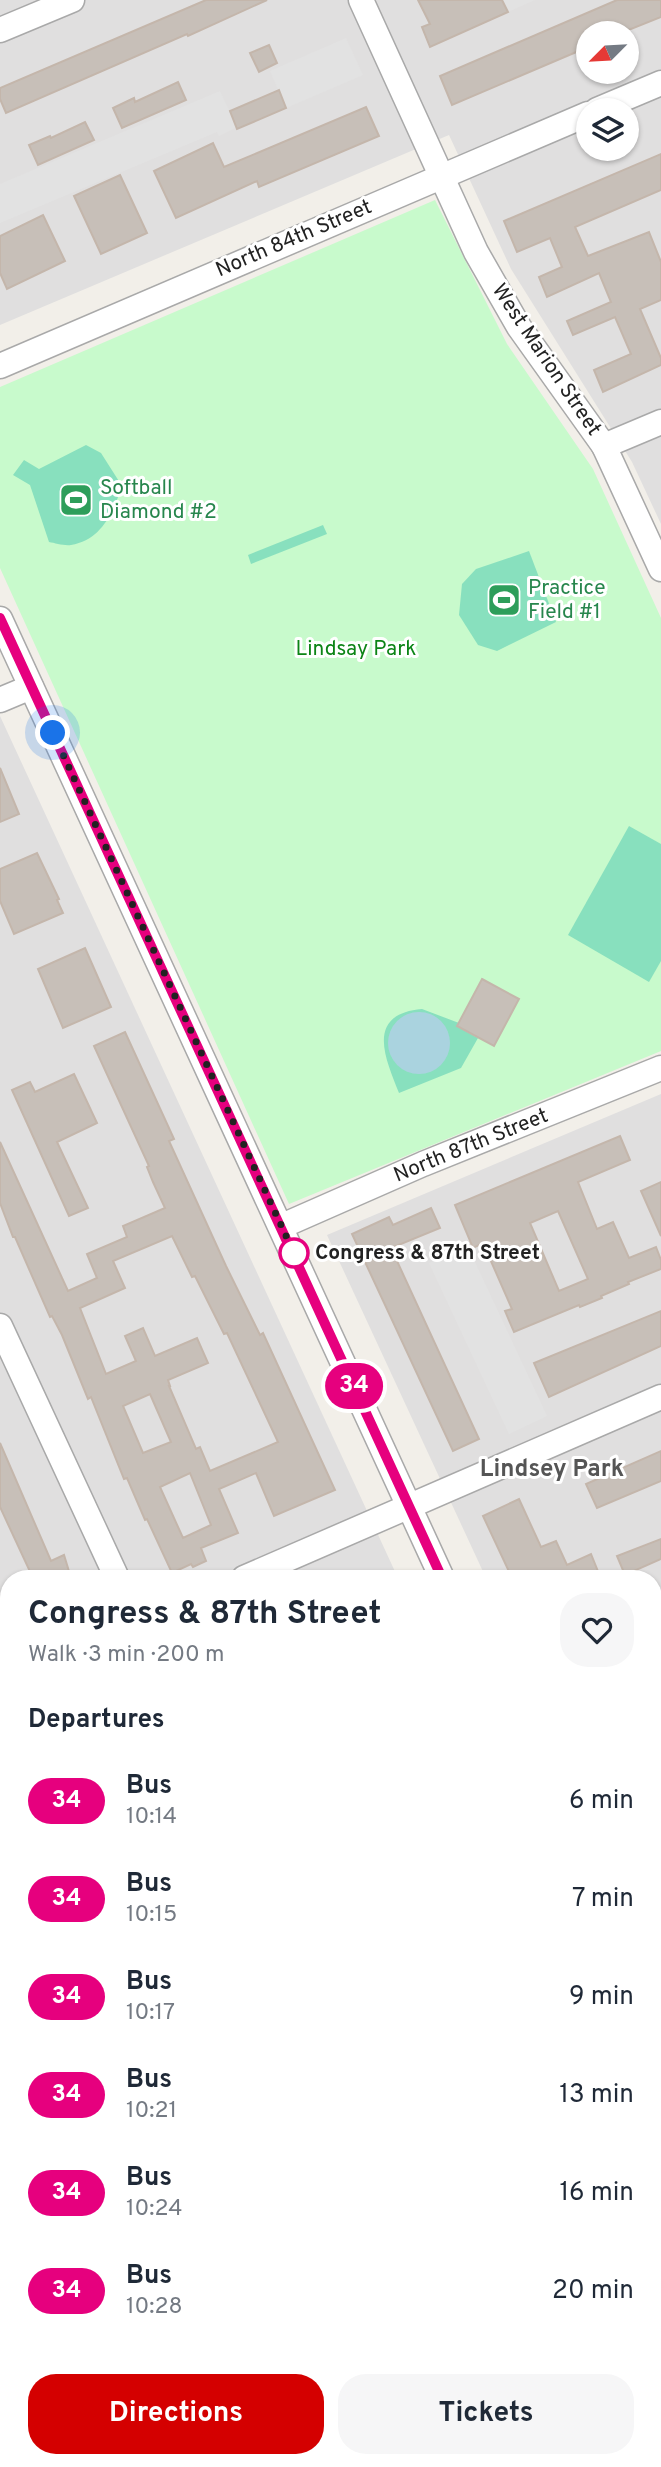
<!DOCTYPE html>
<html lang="en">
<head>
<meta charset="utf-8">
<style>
	body { margin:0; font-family:Overpass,sans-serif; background:#f6f6f7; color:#1f2937; height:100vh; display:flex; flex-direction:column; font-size:26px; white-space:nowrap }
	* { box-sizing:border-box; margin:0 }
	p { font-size:23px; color:#747a83 }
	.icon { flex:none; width:38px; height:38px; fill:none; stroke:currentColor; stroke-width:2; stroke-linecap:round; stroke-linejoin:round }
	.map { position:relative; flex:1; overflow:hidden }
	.details { position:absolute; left:0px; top:1570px; width:662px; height:898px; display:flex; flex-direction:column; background:#fff; border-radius:28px 28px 0 0; box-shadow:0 2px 5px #0004 }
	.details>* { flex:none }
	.badge { padding:0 14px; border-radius:23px; font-size:24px; line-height:46px }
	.needle { width:46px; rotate:246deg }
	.tools { position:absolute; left:576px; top:21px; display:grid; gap:14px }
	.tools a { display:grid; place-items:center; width:63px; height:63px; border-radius:50%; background:#fff; box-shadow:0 2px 5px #0004; font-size:35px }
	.you { position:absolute; width:35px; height:35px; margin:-18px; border:5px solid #fff; border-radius:50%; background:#1a73e8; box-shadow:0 0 0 10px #1a73e833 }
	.map>.badge { position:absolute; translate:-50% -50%; box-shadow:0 0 0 4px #fff }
	h2 { padding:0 28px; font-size:26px; line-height:63px }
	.round { display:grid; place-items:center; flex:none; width:74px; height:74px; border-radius:28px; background:#f6f6f7 }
	.overview { display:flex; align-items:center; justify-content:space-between; height:119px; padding:0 28px }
	h1 { font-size:33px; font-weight:700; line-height:52px }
	.primary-button { display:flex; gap:14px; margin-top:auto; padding:14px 28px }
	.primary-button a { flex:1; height:80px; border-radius:28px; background:#d40000; color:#fff; font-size:28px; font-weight:700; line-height:80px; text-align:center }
	.primary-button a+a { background:#f6f6f7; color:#1f2937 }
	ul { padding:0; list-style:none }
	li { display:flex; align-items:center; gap:21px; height:98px; padding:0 28px }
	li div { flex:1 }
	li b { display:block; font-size:26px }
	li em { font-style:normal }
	li .badge { min-width:77px; font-weight:700; text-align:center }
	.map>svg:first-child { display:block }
</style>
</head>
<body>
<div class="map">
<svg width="661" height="2467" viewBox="0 0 661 2467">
	<rect width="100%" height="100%" fill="#f2efe9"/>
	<!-- residential -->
	<g fill="#e0dfdf" fill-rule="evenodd">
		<path d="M 0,0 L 661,0 L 661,524 L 632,462 L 511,269 L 449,135 L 0,325 ZM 588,33 L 626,33 L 626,72 L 588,72 ZM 588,110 L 626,110 L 626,149 L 588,149 Z"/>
		<polygon points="0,716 398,1578 9,1578 9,2459 496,2459 500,2467 0,2467"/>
		<polygon points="661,1094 661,1956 653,1938 653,1578 486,1578 327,1235"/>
		<polygon points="661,2410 661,2467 528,2467 548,2459 653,2459 653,2414"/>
	</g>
	<!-- education -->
	<polygon fill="#ffffe5" points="653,2032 661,2049 661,2382 653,2385"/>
	<!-- park -->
	<polygon fill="#c8facc" points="435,200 507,344 593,469 661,618 661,1051 289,1204 0,568 0,387"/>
	<!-- pitch -->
	<g fill="#88e0be">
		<path d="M 86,445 L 101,453 L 122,486 C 113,512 102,540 71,545 C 64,546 55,543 49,542 L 30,485 L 13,475 L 24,460 L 39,469 Z"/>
		<polygon points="323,525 327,534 251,564 248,555"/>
		<polygon points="529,551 556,622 497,651 478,645 459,615 462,584 476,569"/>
		<polygon points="629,826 661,844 661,961 649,982 568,935"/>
		<path d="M 422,1009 L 459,1023 L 458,1027 L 478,1038 L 461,1068 L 399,1093 C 385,1058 365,1014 422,1009 Z"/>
	</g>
	<!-- parking -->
	<g fill="#e2e2e2">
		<polygon points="502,0 535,0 508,12"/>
		<polygon points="346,38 363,75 286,108 270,71"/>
		<polygon points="220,91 237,127 219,136 217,132 0,223 0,184"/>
		<polygon points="467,1245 547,1416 509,1434 429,1263"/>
		<polygon points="661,2174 661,2282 653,2264 653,2178"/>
	</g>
	<!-- plaza -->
	<polygon fill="#dddde8" points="653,2144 661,2162 661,2174 653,2178"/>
	<!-- water -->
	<circle fill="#aad3df" cx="419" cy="1043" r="31"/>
	<!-- building -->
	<g fill="#c7bfb8" stroke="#c4b6ab" stroke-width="2" fill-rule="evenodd">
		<polygon points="206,0 267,0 188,36 187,34 6,113 0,99 0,88"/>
		<polygon points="418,0 502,0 508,12 430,47 422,27 430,24"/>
		<polygon points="617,0 661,0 661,17 621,33 588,33 588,47 452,105 440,76"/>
		<polygon points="269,45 277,63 259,72 250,53"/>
		<polygon points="178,82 186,100 122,128 113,108 134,98 135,102"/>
		<polygon points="279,90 286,108 237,129 230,111"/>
		<polygon points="366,107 379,136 259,187 257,181 176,218 154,171 213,143 224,167"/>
		<polygon points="85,122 94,140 38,165 29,145 50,136 51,138"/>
		<polygon points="661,154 661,190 575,227 588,256 649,232 661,262 661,300 640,309 661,358 661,365 603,392 594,370 631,354 615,317 573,335 567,321 611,302 599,273 547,297 539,277 562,267 550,238 517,252 504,221"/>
		<polygon points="120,175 147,233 101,254 74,196"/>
		<polygon points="43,215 65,261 7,289 0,273 0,236"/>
		<polygon points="0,768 19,814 0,822"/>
		<polygon points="37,853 59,899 57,900 63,913 14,934 0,901 0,869"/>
		<polygon points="85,948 111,1007 63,1028 38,969"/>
		<polygon points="482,979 519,999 494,1046 457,1026"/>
		<path d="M 125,1032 L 174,1139 L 169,1141 L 226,1266 L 260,1335 L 263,1333 L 335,1490 L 274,1516 L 256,1473 L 219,1489 L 238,1533 L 201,1548 L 206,1561 L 193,1567 L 191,1564 L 172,1573 L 147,1519 L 145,1520 L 127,1478 L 124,1479 L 91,1397 L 88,1399 L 62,1335 L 52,1316 L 50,1317 L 15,1237 L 13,1237 L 0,1203 L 0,1142 L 68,1291 L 97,1278 L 87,1254 L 127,1237 L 123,1226 L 165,1208 L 153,1182 L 147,1167 L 149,1166 L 94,1046 ZM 172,1236 L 192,1277 L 195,1276 L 224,1334 L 227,1333 L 278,1442 L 210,1471 L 200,1447 L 196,1449 L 169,1386 L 170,1386 L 168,1380 L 208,1363 L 197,1338 L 155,1356 L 143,1328 L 125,1336 L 136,1361 L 106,1374 L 80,1308 L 125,1288 L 113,1261 ZM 150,1394 L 171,1442 L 143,1453 L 123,1406 ZM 190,1473 L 211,1525 L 183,1538 L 160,1487 Z"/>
		<polygon points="74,1074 97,1123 57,1142 88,1208 69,1216 12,1090 30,1082 35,1092"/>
		<path d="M 620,1136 L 630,1160 L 578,1182 L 597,1229 L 613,1222 L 629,1258 L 656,1247 L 661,1260 L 661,1269 L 628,1282 L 629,1284 L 601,1296 L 602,1298 L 580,1307 L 579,1305 L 514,1332 L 505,1311 L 512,1309 L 483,1243 L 473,1248 L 455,1205 ZM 558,1211 L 588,1279 L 559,1291 L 530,1223 Z"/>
		<polygon points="661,1182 661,1236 641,1191"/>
		<polygon points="431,1208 440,1228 391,1248 479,1439 453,1451 352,1234 389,1217 393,1225"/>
		<polygon points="661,1311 661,1346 549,1397 534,1363"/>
		<polygon points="0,1443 51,1561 64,1555 71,1578 33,1578 0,1507"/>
		<polygon points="661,1451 661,1481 597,1508 586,1484"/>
		<polygon points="519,1499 541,1547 556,1541 567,1565 591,1554 599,1574 588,1578 512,1578 483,1516"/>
		<polygon points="661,1539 661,1559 625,1575 617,1556"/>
	</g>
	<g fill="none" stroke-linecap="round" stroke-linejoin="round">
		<defs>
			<g id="minor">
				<polyline points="361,0 476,252 519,327 604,446 661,569"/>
				<polyline points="0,30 72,0"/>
				<polyline points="597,110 661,83"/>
				<polyline points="0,366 588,114"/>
				<polyline points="604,446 661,422"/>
				<polyline points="0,619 442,1578"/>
				<polyline points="0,700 31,687"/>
				<polyline points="282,1226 423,1164 661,1068"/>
				<polyline points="0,1326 117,1578"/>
				<polyline points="244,1578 661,1397"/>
				<polyline points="0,1659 9,1659"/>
				<polyline points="653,1750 661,1747"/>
				<polyline points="0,1938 9,1937"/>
				<polyline points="653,2032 661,2049"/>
				<polyline points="0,2283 9,2288"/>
				<polyline points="653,2385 661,2382"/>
				<polyline points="212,2459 219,2467"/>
				<polyline points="464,2467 483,2459"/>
			</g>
		</defs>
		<!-- minor casing -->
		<use href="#minor" stroke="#a9a9a9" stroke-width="27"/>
		<!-- minor -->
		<use href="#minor" stroke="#fff" stroke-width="24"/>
	</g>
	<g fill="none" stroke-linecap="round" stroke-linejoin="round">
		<defs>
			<polyline id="line" points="0,618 442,1578"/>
		</defs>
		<!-- line casing -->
		<use href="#line" stroke="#fff" stroke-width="16"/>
		<!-- line -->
		<use href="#line" stroke="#e6007e" stroke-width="10"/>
		<!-- walk -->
		<polyline stroke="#222" stroke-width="7" stroke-dasharray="0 12.6" points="53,733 294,1253"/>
	</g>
	<!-- icons -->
	<defs>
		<symbol id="stadium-square" viewBox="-11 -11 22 22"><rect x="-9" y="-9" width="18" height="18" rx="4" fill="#2e9e5b" stroke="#fff"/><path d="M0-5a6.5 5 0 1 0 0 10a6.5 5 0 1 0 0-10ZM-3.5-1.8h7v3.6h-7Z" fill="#fff"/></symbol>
	</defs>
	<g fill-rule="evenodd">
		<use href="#stadium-square" x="57" y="481" width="38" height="38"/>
		<use href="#stadium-square" x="485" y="581" width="38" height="38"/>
	</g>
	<!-- markers -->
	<circle fill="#fff" stroke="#e6007e" stroke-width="3.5" cx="294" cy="1253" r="14"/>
	<g text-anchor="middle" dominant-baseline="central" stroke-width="6" stroke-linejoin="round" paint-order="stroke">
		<!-- street labels -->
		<g font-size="21" fill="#222" stroke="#fff">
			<text transform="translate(294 239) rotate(-23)">North 84th Street</text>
			<text transform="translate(546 360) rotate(56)">West Marion Street</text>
			<text transform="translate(471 1146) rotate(-22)">North 87th Street</text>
		</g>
		<!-- leisure labels -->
		<g font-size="21" fill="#27864d" stroke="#fff" text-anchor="start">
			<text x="100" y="488">Softball<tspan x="100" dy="24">Diamond #2</tspan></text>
			<text x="528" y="588">Practice<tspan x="528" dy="24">Field #1</tspan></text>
		</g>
		<!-- park labels -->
		<g font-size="21" fill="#0c8416" stroke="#fff">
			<text x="356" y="649">Lindsay Park</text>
		</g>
		<!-- stop labels -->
		<g font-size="21" font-weight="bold" fill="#222" stroke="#fff" text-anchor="start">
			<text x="315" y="1253">Congress &amp; 87th Street</text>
		</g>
		<!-- quarter labels -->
		<g font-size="24" font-weight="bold" fill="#555" stroke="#fff">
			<text x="552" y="1470">Lindsey Park</text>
		</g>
	</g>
</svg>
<div class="tools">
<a><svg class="needle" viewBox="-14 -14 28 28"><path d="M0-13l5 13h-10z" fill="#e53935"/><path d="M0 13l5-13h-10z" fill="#747a83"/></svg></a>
<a><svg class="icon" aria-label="layers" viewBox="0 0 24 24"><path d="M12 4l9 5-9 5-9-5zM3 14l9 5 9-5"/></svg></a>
</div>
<div class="you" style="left:53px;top:733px"></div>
<b class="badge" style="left:354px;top:1386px;background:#e6007e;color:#fff">34</b>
<section class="details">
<div class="overview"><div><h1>Congress &amp; 87th Street</h1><p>Walk · 3 min · 200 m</p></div><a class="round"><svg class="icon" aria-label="heart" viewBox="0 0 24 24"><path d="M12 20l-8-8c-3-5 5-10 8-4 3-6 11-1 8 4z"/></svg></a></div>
<h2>Departures</h2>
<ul>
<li><span class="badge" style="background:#e6007e;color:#fff">34</span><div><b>Bus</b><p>10:14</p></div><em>6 min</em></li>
<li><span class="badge" style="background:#e6007e;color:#fff">34</span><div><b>Bus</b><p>10:15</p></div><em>7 min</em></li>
<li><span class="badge" style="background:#e6007e;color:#fff">34</span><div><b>Bus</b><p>10:17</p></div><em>9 min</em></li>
<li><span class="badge" style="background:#e6007e;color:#fff">34</span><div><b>Bus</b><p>10:21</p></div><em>13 min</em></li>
<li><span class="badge" style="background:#e6007e;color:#fff">34</span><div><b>Bus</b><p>10:24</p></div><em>16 min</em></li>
<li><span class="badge" style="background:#e6007e;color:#fff">34</span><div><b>Bus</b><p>10:28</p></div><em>20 min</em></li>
</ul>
<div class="primary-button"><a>Directions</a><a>Tickets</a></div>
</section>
</div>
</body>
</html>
